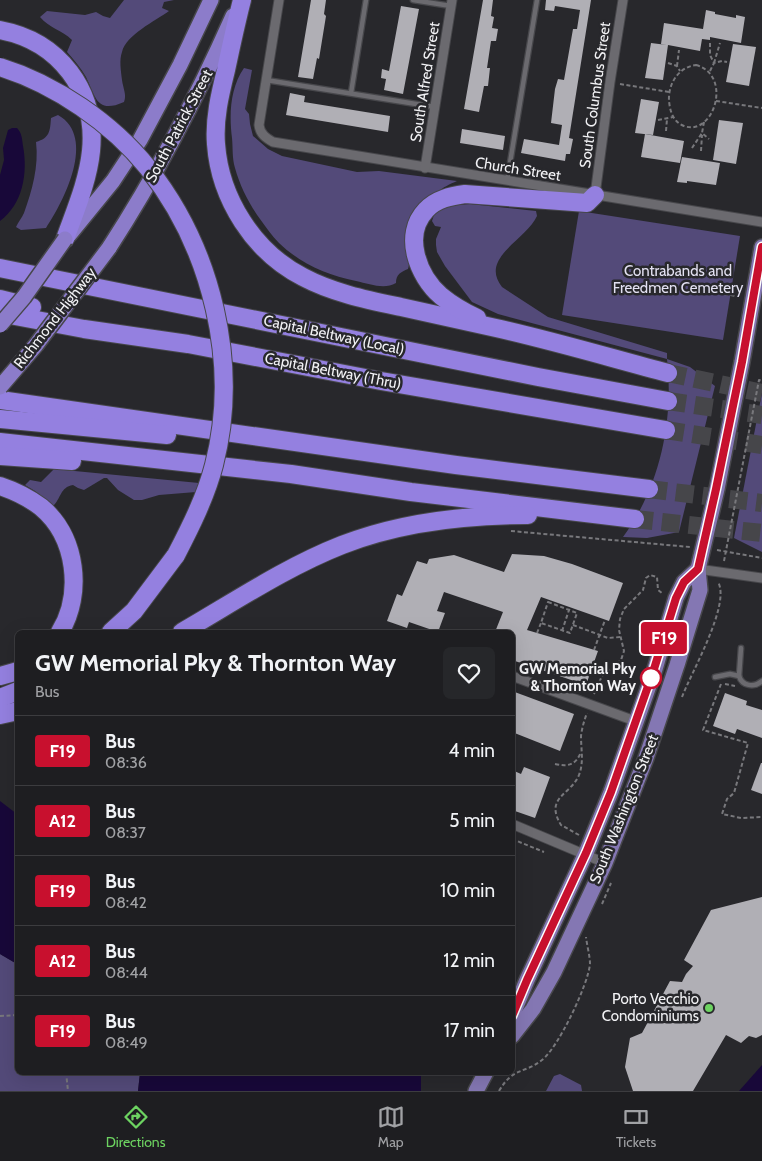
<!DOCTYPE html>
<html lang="en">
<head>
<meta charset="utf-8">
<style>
	body { margin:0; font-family:Cabin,sans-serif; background:#26272a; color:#f1f3f6; height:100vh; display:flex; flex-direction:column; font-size:19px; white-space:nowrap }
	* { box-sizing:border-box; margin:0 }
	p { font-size:16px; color:#a1a2a5 }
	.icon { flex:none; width:28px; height:28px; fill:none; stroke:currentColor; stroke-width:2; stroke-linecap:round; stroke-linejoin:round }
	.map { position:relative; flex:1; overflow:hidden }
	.drawer { position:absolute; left:15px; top:630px; width:500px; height:445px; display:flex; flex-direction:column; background:#1e1e21; border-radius:8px; box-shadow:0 5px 20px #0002,0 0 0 1px #3c3c3f }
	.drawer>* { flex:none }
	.badge { padding:0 10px; border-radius:4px; font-size:18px; line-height:32px }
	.map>.badge { position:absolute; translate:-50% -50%; box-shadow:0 0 0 2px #fff }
	.round { display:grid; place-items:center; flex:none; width:52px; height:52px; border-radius:8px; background:#26272a }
	.overview { display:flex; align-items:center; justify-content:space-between; height:85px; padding:0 20px }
	h1 { font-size:24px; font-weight:700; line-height:38px }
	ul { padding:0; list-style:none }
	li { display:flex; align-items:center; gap:15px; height:70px; padding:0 20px; border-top:1px solid #3c3c3f }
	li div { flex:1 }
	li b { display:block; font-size:19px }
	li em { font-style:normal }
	li .badge { min-width:55px; font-weight:700; text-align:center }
	.menu { display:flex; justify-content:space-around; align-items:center; height:70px; border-top:1px solid #3c3c3f; background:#1e1e21; font-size:14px; color:#a1a2a5 }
	.menu a { display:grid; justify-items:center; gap:2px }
	.menu .active { color:#6dd361 }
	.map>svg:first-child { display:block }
</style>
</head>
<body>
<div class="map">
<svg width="762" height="1091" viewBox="0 0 762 1091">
	<rect width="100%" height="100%" fill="#28282c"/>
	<!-- green -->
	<g fill="#534a79">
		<path d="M 124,0 L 174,0 L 164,2 L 162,8 L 169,11 C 155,21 126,35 122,52 C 119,60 121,71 122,80 C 123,88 127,95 124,102 C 97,114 96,98 86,77 C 81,68 74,60 67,52 L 72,40 C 62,30 49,28 40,17 L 47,11 L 85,15 L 96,12 L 103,16 L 110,18 Z"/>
		<path d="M 244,68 L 252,70 L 245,109 L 249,114 L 250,124 L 253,136 L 268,149 L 282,156 L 357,172 L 379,171 L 457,181 C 450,184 443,187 437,193 C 432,198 409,228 407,234 C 403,247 412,258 408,269 C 401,272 396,274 396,283 C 384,290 370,284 356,281 C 327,275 301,264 279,243 C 272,236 266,227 260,219 C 249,204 240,186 235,168 C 232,158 233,148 232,138 C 229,115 230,88 244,68 Z"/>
		<path d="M 58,115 C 97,137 64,201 46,228 L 21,230 L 16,227 C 18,222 22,218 24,213 C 32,191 39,166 36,142 C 50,138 50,131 51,118 Z"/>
		<path d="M 470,204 L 536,211 L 537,216 C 526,240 479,258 502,287 L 548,317 L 667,353 L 667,359 L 690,367 L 715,386 L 679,532 L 647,538 L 623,537 C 660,487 674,420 667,359 L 498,314 L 472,302 L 445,266 L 437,252 L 436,245 L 436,239 L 441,227 L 435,226 L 432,221 L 435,212 L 446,206 Z"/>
		<polygon points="579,211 740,236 723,340 562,315"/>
		<polygon points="762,393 762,552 734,538"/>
		<path d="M 54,469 L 199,483 L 196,492 L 159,495 L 142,500 L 134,500 L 118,490 L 107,478 L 104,478 L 84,490 L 78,488 L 73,485 C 60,487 61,499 53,506 L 35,491 L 25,485 L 30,480 L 41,482 Z"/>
		<polygon points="0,954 17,964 18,1072 140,1073 138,1091 0,1091"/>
		<polygon points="560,1074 581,1085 582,1091 546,1091 554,1076"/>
	</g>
	<!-- water -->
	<g fill="#180839">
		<path d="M 12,128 L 17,128 C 22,133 22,139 23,146 C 28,173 23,204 0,221 L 0,175 L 4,160 L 3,148 L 8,130 Z"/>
		<polygon points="0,801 17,814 17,964 0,954"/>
		<polygon points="762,1065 762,1091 739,1091"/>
		<polygon points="140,1073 421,1073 421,1091 138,1091"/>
	</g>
	<!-- building -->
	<g fill="#b0afb5">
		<polygon points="311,0 326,0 324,14 326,16 319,59 317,58 313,79 298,77"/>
		<polygon points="483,0 493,0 491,16 494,17 492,28 498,29 496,41 491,41 487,68 490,68 488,86 484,86 479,112 464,109"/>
		<polygon points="546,0 591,0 569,138 573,139 570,154 566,154 565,161 521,153 524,139 559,145 562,125 551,123 555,89 558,79 564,80 573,29 577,29 580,10 555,6 554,11 545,10"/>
		<polygon points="401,6 419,9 403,94 384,90 386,79 381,78 382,69 389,71"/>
		<polygon points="706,10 715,12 715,14 736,18 736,15 745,17 741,43 710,37 710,40 702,39 700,51 668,45 663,80 645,78 651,43 667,45 661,44 664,23 703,29"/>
		<polygon points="733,44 756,47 749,86 726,82"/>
		<polygon points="290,93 305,96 304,102 390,116 388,132 286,115"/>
		<polygon points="641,99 659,102 653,135 635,133"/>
		<polygon points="719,120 743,123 736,164 713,160"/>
		<polygon points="462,129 505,136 503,150 460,143"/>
		<polygon points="645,134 684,141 680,163 641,157"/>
		<polygon points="682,157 720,163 716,185 687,181 687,183 677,182"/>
		<polygon points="512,554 544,556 572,564 623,583 609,621 541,597 527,630 598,651 586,685 512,660 512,632 495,632 503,612 444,592 437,611 445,613 438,632 409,622 407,628 387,621 397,594 402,596 417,561 427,564 429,559 454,555 504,572"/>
		<polygon points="512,691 574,714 560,751 512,732"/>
		<polygon points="725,693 747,701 746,705 762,710 762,738 737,729 735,734 713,726"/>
		<polygon points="761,763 762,763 762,794 751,790"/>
		<polygon points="524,767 550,777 535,818 512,810 512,770 521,774"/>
		<polygon points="762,897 762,1035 756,1038 749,1036 741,1043 726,1035 693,1091 633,1091 625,1067 630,1038 642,1033 670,981 682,982 686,974 693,966 684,960 711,910"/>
	</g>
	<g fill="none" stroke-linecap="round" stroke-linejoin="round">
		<!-- motorway-tunnel -->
		<g stroke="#46464a" stroke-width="18" stroke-dasharray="18 9" stroke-linecap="butt">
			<polyline points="668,373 762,393"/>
			<polyline points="668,401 762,415"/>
			<polyline points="666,430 762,445"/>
			<polyline points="649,489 762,503"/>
			<polyline points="635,519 762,533"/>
		</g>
		<defs>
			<g id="service">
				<polyline points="413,0 451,6"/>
				<polyline points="266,80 435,107"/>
				<polyline points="351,93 366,0"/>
				<polyline points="507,181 537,0"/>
				<polyline points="739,676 741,648"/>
				<path d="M 715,677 L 730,674 L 739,676 C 742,686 754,688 762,681"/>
			</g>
			<g id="minor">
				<path d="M 279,0 L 259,125 C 260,134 266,138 273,142 L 762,222"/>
				<polyline points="425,168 452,0"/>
				<polyline points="595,195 610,82 623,0"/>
				<polyline points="698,569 762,578"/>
				<polyline points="512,676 635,721"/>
				<polyline points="512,824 605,863"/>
			</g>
			<g id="primary">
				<polyline points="512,1016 527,980 586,853 611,792 655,669 676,598 684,582 698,569"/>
				<polyline points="512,1036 533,1009 554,972 605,863 646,758 677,665 700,590 698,569 717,489 742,362 762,247"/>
				<polyline points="476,1091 486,1072"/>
			</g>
			<g id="trunk">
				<polyline points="69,235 113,181 140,140 180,65 211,0"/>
				<path d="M 109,248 C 157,174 197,97 233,16"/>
			</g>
			<g id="motorway">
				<path d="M 242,0 C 236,23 231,47 226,70 C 220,94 214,119 216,144 C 220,199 254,252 303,277 C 333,293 368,300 401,307 C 433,314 464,321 496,328 C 554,341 611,358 668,373"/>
				<path d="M 0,30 C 59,41 97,91 91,151 C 88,181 75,211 65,239"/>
				<polyline points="0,268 538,377 668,401"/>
				<polyline points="0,299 32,307"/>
				<polyline points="0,313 84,329 188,344 381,381 666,430"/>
				<path d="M 477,318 C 464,312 452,305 441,296 C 418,276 402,235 426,210 C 436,199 451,196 465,194 L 587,203 L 595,195"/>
				<polyline points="0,400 456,465 649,489"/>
				<polyline points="0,419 167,435"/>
				<polyline points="0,442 291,474 411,492 635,519"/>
				<polyline points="0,456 72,461"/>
				<path d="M 0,486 C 15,491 29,498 41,507 C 77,537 83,594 60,632"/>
				<polyline points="111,632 134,611 176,555"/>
				<path d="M 182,632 C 234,602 286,567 342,545 C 401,522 465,515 528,515"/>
				<polyline points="0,676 18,671"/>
				<polyline points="0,698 18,691"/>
				<polyline points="0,715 18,711"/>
			</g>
		</defs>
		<!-- service casing -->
		<use href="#service" stroke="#47474b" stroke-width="7"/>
		<!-- minor casing -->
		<use href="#minor" stroke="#47474b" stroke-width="11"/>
		<!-- primary casing -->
		<use href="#primary" stroke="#47474b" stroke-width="18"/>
		<!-- trunk casing -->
		<use href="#trunk" stroke="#47474b" stroke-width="18"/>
		<!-- motorway casing -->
		<use href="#motorway" stroke="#47474b" stroke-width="20"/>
		<!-- path -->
		<g stroke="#78787c" stroke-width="2" stroke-dasharray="4 2.5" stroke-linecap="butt">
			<polyline points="710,43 710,55 714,63"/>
			<polyline points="668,63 677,66 680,71"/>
			<polyline points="714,63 720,43"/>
			<path d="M 696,65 C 733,75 714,137 684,126 C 673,122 670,111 669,101 C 668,83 679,67 696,65 Z"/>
			<polyline points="677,66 679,50"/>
			<polyline points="710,71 714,63 722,61 727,62"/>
			<polyline points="620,84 669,92"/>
			<polyline points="716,101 762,108"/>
			<polyline points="658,120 673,117"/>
			<polyline points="704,122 702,133 709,139"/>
			<polyline points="666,131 667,119"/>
			<polyline points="692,148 702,133"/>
			<polyline points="701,151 702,135"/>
			<polyline points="692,289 736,296"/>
			<polyline points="511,531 690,547"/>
			<polyline points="717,550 762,558"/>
			<polyline points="724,561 759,380 762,381"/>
			<polygon points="548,602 577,613 570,633 541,623"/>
			<polyline points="573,625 608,638 621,637"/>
			<polyline points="562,631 570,607"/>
			<polyline points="537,633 541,623"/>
			<polyline points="594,650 605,620"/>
			<polyline points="721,684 703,730 748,743 734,793 727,799 722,814 741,818 762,817"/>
			<polyline points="725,684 735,686"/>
			<polyline points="594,694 602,676 621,660 624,651 619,630 620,619 624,609 643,590 646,578 650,575 657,577 658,590 663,594"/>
			<path d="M 682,697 C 691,673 731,604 718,582"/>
			<path d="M 555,764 C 568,767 576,765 581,752"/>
			<path d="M 579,835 L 561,825 C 544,797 571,795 579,775 C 584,762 581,750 581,736 C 582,728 584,721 587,713"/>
			<polyline points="512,839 544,852"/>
			<polyline points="602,904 611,883"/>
			<polyline points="0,1016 18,1015"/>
			<polyline points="66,1072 68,1091"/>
			<path d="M 499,1091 C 513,1067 524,1074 542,1060 C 558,1048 588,985 590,964 C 590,956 587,946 586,937"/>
		</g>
		<!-- service -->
		<use href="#service" stroke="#6b6a6f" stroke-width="4.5"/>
		<!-- minor -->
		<use href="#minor" stroke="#6b6a6f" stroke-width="9"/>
		<!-- primary -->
		<use href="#primary" stroke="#8477b3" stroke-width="15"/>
		<!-- trunk -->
		<use href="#trunk" stroke="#8c7cca" stroke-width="15"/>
		<!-- motorway -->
		<use href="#motorway" stroke="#9480e0" stroke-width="18"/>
		<defs>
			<g id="trunk-bridge">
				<polyline points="0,325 24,297 65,239"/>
				<polyline points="0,387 36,345 109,248"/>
			</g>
			<path id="motorway-bridge" d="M 0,67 C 55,84 112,123 148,168 C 212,249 240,364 214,465 C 206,496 191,526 176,555"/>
		</defs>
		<!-- trunk-bridge casing -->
		<use href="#trunk-bridge" stroke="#47474b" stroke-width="18" stroke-linecap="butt"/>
		<!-- motorway-bridge casing -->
		<use href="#motorway-bridge" stroke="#47474b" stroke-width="20" stroke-linecap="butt"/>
		<!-- trunk-bridge -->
		<use href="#trunk-bridge" stroke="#8c7cca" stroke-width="15"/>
		<!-- motorway-bridge -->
		<use href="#motorway-bridge" stroke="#9480e0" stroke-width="18"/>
	</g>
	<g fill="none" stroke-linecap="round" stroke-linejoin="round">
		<defs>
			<polyline id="line" points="512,1016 527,980 586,853 611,792 654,669 676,598 684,582 698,569 716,489 742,362 762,247"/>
		</defs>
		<!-- line casing -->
		<use href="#line" stroke="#fff" stroke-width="11"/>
		<!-- line -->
		<use href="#line" stroke="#c8102e" stroke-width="8"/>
	</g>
	<!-- markers -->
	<circle fill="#fff" stroke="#c8102e" stroke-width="2.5" cx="651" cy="678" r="10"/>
	<circle fill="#6dd361" stroke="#28282c" stroke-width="2" cx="709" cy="1008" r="5"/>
	<g text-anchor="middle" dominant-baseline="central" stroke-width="5" stroke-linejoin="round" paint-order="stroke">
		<!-- street labels -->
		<g font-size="15" fill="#f2f2f5" stroke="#28282c">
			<text transform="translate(425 82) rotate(-81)">South Alfred Street</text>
			<text transform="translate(595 95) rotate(-82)">South Columbus Street</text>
			<text transform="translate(179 126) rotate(-62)">South Patrick Street</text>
			<text transform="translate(518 169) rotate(9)">Church Street</text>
			<text transform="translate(55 318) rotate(-52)">Richmond Highway</text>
			<text transform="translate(334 335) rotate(12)">Capital Beltway (Local)</text>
			<text transform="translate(333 371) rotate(11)">Capital Beltway (Thru)</text>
			<text transform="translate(624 809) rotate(-68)">South Washington Street</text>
		</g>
		<!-- park labels -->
		<g font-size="15" fill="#e3e1f2" stroke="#28282c">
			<text x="678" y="271">Contrabands and<tspan x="678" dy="17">Freedmen Cemetery</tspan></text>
		</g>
		<!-- stop labels -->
		<g font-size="15" font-weight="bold" fill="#f2f2f5" stroke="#28282c" text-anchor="end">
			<text x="636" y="669">GW Memorial Pky<tspan x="636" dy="17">&amp; Thornton Way</tspan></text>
		</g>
		<!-- poi labels -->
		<g font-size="15" fill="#f2f2f5" stroke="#28282c" text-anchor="end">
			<text x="699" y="999">Porto Vecchio<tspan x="699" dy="17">Condominiums</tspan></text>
		</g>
	</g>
</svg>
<b class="badge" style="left:664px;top:638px;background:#c8102e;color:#fff">F19</b>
<section class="drawer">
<div class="overview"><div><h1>GW Memorial Pky &amp; Thornton Way</h1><p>Bus</p></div><a class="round"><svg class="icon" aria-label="heart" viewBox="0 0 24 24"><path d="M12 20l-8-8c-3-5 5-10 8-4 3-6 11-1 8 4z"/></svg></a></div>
<ul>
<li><span class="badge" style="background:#c8102e;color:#fff">F19</span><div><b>Bus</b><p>08:36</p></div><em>4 min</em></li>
<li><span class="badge" style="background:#c8102e;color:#fff">A12</span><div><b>Bus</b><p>08:37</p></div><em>5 min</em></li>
<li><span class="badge" style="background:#c8102e;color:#fff">F19</span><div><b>Bus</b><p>08:42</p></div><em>10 min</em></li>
<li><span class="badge" style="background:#c8102e;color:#fff">A12</span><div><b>Bus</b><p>08:44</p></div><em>12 min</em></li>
<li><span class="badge" style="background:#c8102e;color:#fff">F19</span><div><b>Bus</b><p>08:49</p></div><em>17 min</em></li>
</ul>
</section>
</div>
<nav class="menu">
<a class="active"><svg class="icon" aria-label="directions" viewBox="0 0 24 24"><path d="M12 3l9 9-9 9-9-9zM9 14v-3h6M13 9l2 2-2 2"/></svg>Directions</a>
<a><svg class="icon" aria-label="map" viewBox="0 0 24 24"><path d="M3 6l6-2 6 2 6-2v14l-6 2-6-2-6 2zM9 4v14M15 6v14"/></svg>Map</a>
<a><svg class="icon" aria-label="tickets" viewBox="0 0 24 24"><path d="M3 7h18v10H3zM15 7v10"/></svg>Tickets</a>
</nav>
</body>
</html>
